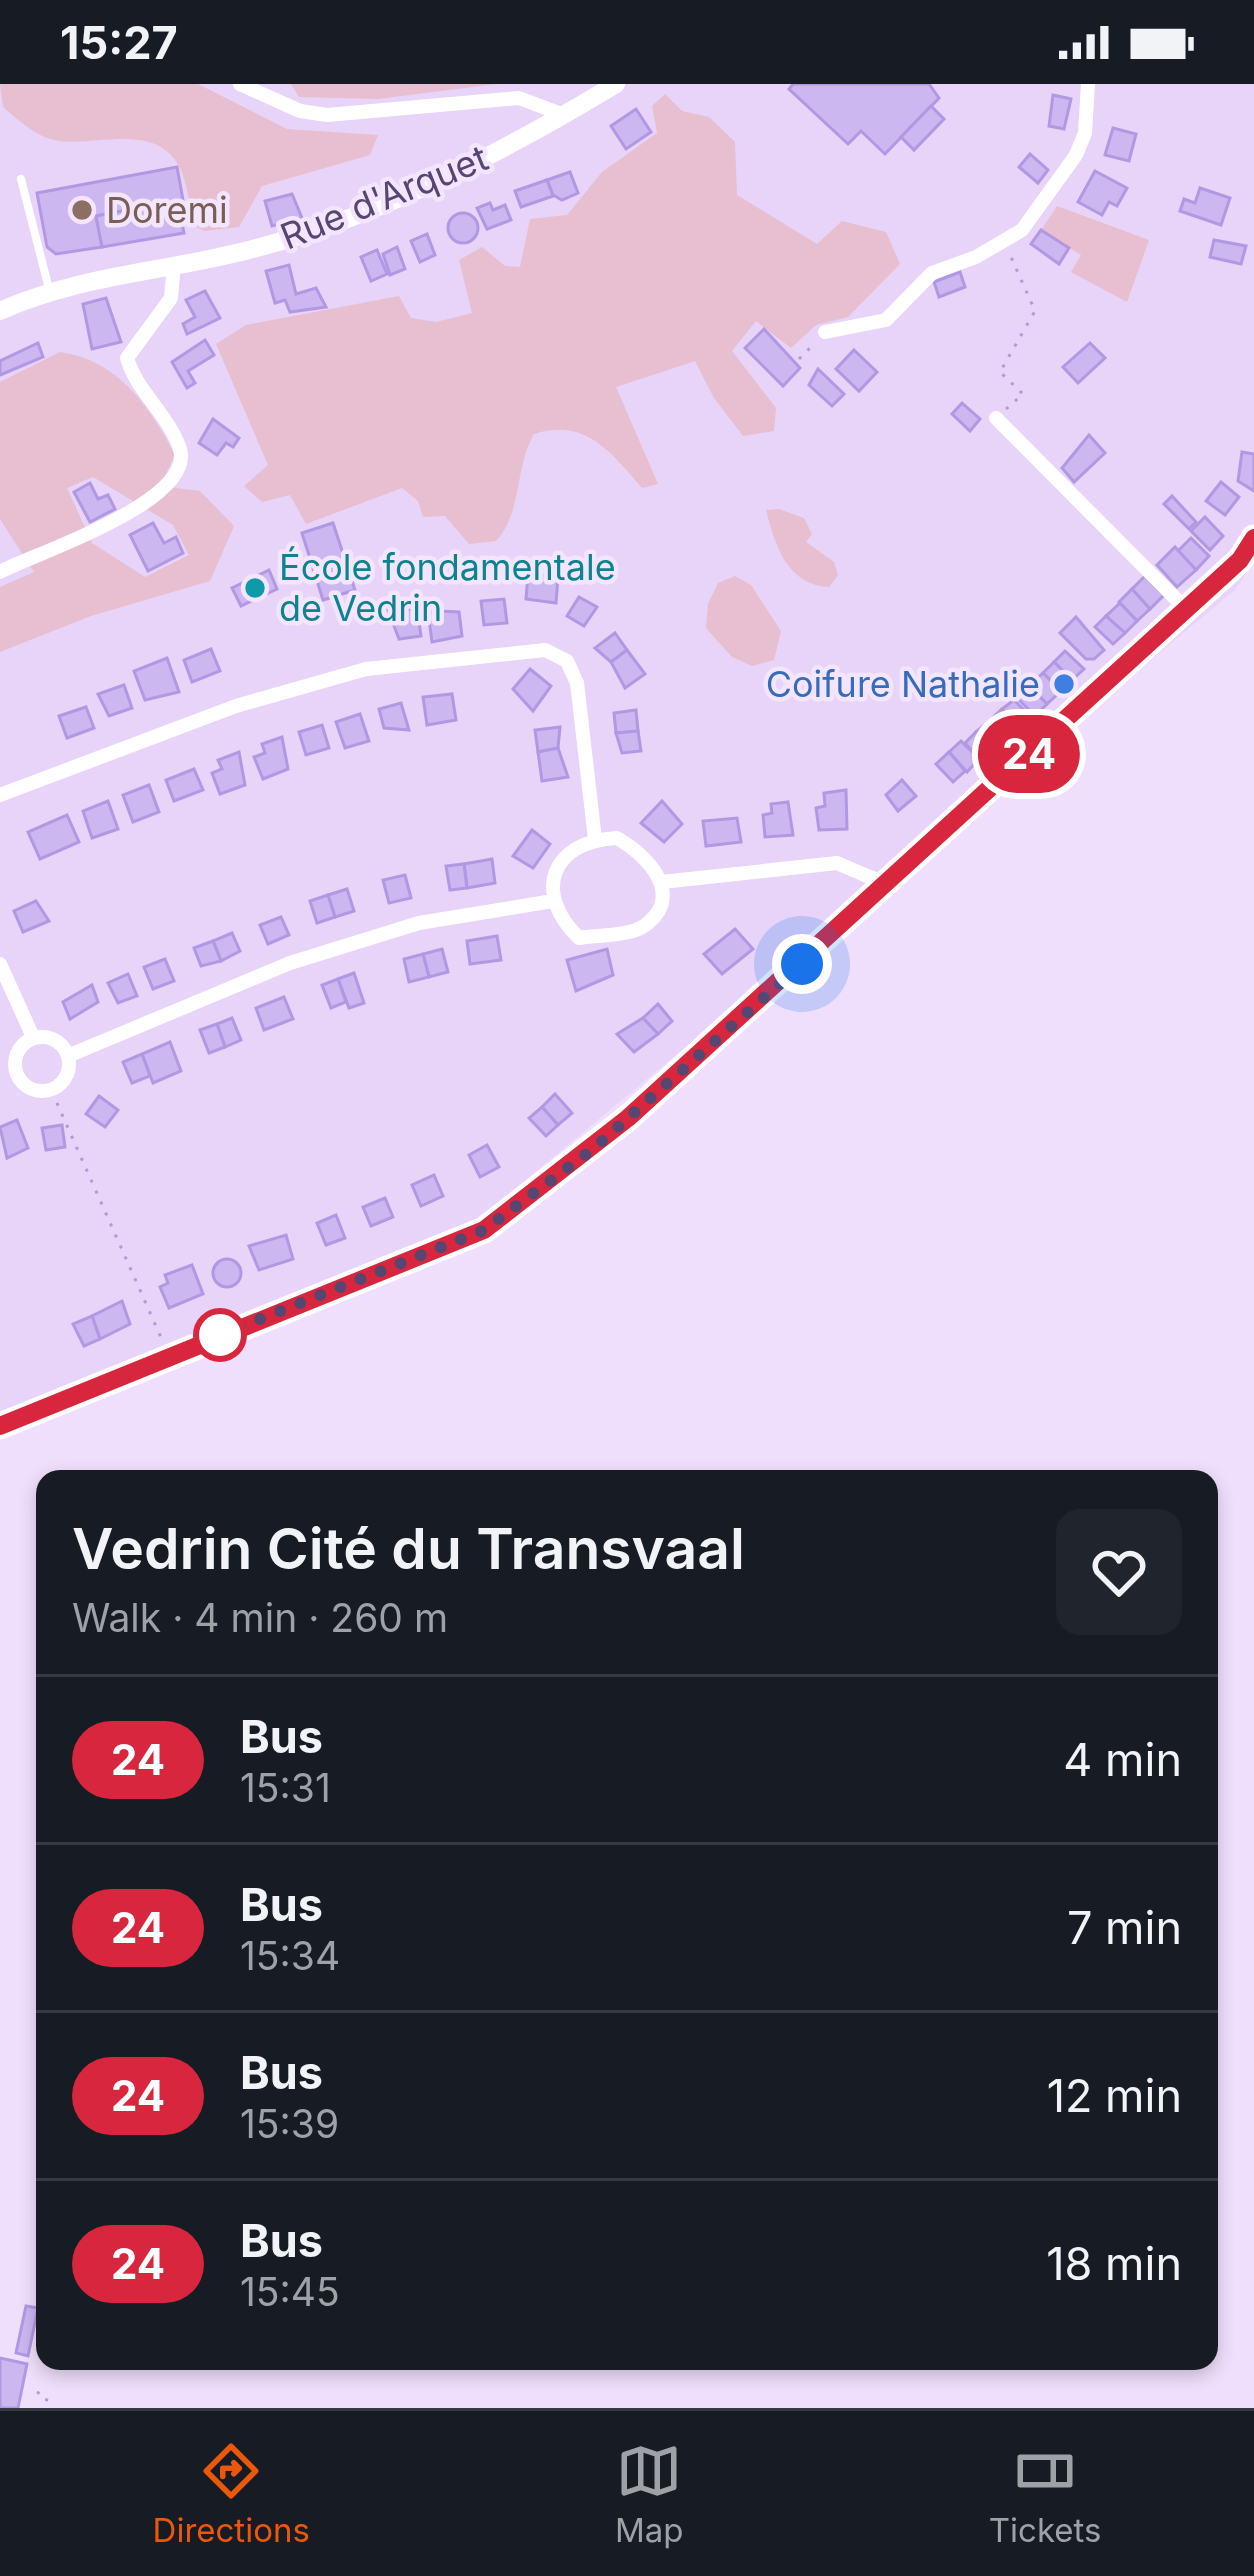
<!DOCTYPE html>
<html lang="en">
<head>
<meta charset="utf-8">
<style>
	body { margin:0; font-family:Inter,sans-serif; background:#20242c; color:#f1f3f6; height:100vh; display:flex; flex-direction:column; font-size:45px; white-space:nowrap }
	* { box-sizing:border-box; margin:0 }
	p { font-size:39px; color:#9ea1a6 }
	.icon { flex:none; width:66px; height:66px; fill:none; stroke:currentColor; stroke-width:2; stroke-linecap:round; stroke-linejoin:round }
	.map { position:relative; flex:1; overflow:hidden }
	.drawer { position:absolute; left:36px; top:1386px; width:1182px; height:900px; display:flex; flex-direction:column; background:#171b24; border-radius:24px; box-shadow:0 6px 18px #0003 }
	.drawer>* { flex:none }
	.badge { padding:0 24px; border-radius:39px; font-size:42px; line-height:78px }
	.you { position:absolute; width:60px; height:60px; margin:-30px; border:9px solid #fff; border-radius:50%; background:#1a73e8; box-shadow:0 0 0 18px #1a73e833 }
	.map>.badge { position:absolute; translate:-50% -50%; box-shadow:0 0 0 6px #fff }
	.round { display:grid; place-items:center; flex:none; width:126px; height:126px; border-radius:24px; background:#20242c }
	.head { display:flex; align-items:center; justify-content:space-between; height:204px; padding:0 36px }
	h1 { font-size:57px; font-weight:600; line-height:90px }
	ul { padding:0; list-style:none }
	li { display:flex; align-items:center; gap:36px; height:168px; padding:0 36px; border-top:3px solid #363941 }
	li div { flex:1 }
	li b { display:block; font-size:45px }
	li em { font-style:normal }
	li .badge { min-width:132px; font-weight:700; text-align:center }
	.status { display:flex; justify-content:space-between; align-items:center; height:84px; padding:0 60px; background:#171b24; direction:ltr }
	.status svg { height:33px; fill:currentColor }
	.dock { display:flex; justify-content:space-around; align-items:center; height:168px; border-top:3px solid #363941; background:#171b24; font-size:33px; color:#9ea1a6 }
	.dock a { display:grid; justify-items:center; gap:6px }
	.dock .current { color:#ea580c }
	.map>svg:first-child { display:block }
</style>
</head>
<body>
<div class="status"><b>15:27</b><svg viewBox="0 0 49 12"><path d="M0 12V9h3v3zM5 12V6h3v6zM10 12V3h3v9zM15 12V0h3v12zM26 1h20v11H26zM47 4h2v5h-2z"/></svg></div>
<div class="map">
<svg width="1254" height="2324" viewBox="0 0 1254 2324">
	<rect width="100%" height="100%" fill="#f0dffc"/>
	<!-- residential -->
	<polygon fill="#e7d4f8" points="0,0 1254,0 1254,478 1235,506 479,1135 0,1337"/>
	<!-- green -->
	<g fill="#e8bed1" fill-rule="evenodd">
		<path d="M 0,0 L 198,0 L 287,45 L 378,51 L 370,71 L 262,102 L 239,143 L 204,147 L 193,141 C 190,124 188,102 181,86 C 156,33 89,67 50,55 C 32,49 17,35 3,23 Z"/>
		<polygon points="291,0 496,0 378,15 299,13"/>
		<path d="M 665,10 L 682,27 L 709,33 L 735,58 L 737,111 L 817,160 L 842,137 L 886,148 L 900,180 L 848,233 L 816,241 L 791,264 L 756,237 L 732,267 L 776,324 L 774,347 L 743,352 L 714,314 L 695,277 L 616,303 L 658,400 L 642,404 C 610,367 585,334 534,350 C 514,385 523,427 496,457 L 469,460 L 445,432 L 423,433 L 418,417 L 402,404 L 306,440 L 290,411 L 262,418 L 244,402 L 268,381 L 216,260 L 246,241 L 399,212 L 411,234 L 436,238 L 472,229 L 459,176 L 482,163 L 505,182 L 520,183 L 530,135 L 567,131 L 602,88 L 657,49 L 652,22 Z"/>
		<polygon points="1057,122 1149,156 1127,218 1071,188 1081,171 1041,146"/>
		<path d="M 60,268 C 118,276 150,323 175,371 L 160,402 L 200,407 L 234,442 L 210,497 L 91,532 L 0,568 L 0,503 L 34,488 L 0,435 L 0,298 ZM 93,393 L 173,441 L 189,471 L 145,493 L 92,459 L 67,404 Z"/>
		<path d="M 779,425 L 804,434 L 812,450 L 806,458 L 834,478 L 838,491 L 829,503 C 787,501 775,461 766,426 Z"/>
		<polygon points="735,492 751,501 781,547 774,576 752,582 732,573 706,544 708,520 718,499"/>
	</g>
	<!-- building -->
	<g fill="#ccb7f1" stroke="#b298e3" stroke-width="3">
		<polygon points="793,0 929,0 939,14 885,70 861,47 848,60 789,5"/>
		<polygon points="1053,11 1071,15 1064,45 1049,42"/>
		<polygon points="931,22 944,35 914,66 901,53"/>
		<polygon points="636,25 651,48 626,65 611,42"/>
		<polygon points="1113,44 1136,50 1129,77 1105,71"/>
		<polygon points="1030,70 1048,86 1038,99 1019,83"/>
		<polygon points="177,83 183,116 96,132 102,163 56,170 47,163 37,109"/>
		<polygon points="1095,87 1127,104 1117,122 1109,118 1102,131 1078,118"/>
		<polygon points="570,88 578,109 562,116 553,111 547,96"/>
		<polygon points="547,96 553,112 521,123 515,107"/>
		<polygon points="1200,104 1230,114 1221,141 1180,127 1184,115 1195,119"/>
		<polygon points="292,110 302,134 272,142 265,117"/>
		<polygon points="490,119 493,126 505,121 511,136 487,145 477,124"/>
		<polygon points="153,121 178,121 184,149 102,163 96,132"/>
		<circle cx="463" cy="144" r="15"/>
		<polygon points="1041,146 1069,164 1059,180 1031,160"/>
		<polygon points="427,150 435,171 420,178 411,157"/>
		<polygon points="1214,156 1246,162 1241,180 1210,173"/>
		<polygon points="397,163 405,185 390,191 383,170"/>
		<polygon points="377,166 387,190 371,197 361,173"/>
		<polygon points="289,181 296,210 316,204 326,223 290,228 285,216 275,219 266,187"/>
		<polygon points="960,188 965,203 939,213 934,198"/>
		<polygon points="205,207 220,234 187,250 183,240 195,233 186,216"/>
		<polygon points="106,214 121,258 92,265 83,220"/>
		<polygon points="764,245 800,284 783,302 745,264"/>
		<polygon points="205,256 214,271 188,287 195,299 187,304 172,278"/>
		<polygon points="38,259 43,273 0,291 0,277"/>
		<polygon points="1090,259 1105,274 1078,299 1063,283"/>
		<polygon points="854,266 877,288 859,307 836,285"/>
		<polygon points="818,285 844,310 832,322 809,301"/>
		<polygon points="962,319 980,335 970,347 952,330"/>
		<polygon points="213,335 239,354 233,363 226,359 217,371 199,359"/>
		<polygon points="1089,351 1105,369 1074,398 1062,384"/>
		<polygon points="1242,368 1254,370 1254,407 1238,397"/>
		<polygon points="1221,398 1239,413 1225,431 1206,417"/>
		<polygon points="90,399 98,415 108,411 115,425 90,438 74,408"/>
		<polygon points="1172,412 1196,438 1189,445 1164,420"/>
		<polygon points="1205,433 1223,452 1210,466 1191,447"/>
		<polygon points="153,439 164,459 176,453 183,469 148,487 130,451"/>
		<polygon points="333,439 355,506 323,516 302,449"/>
		<polygon points="1191,454 1209,472 1196,486 1178,467"/>
		<polygon points="1175,463 1196,486 1177,503 1157,481"/>
		<polygon points="269,486 277,505 241,522 232,504"/>
		<polygon points="528,490 558,493 556,519 526,515"/>
		<polygon points="1145,492 1164,511 1150,525 1132,505"/>
		<polygon points="1132,505 1150,525 1137,537 1119,518"/>
		<polygon points="579,513 597,523 584,542 567,532"/>
		<polygon points="504,515 507,539 484,541 481,517"/>
		<polygon points="1120,519 1137,537 1125,549 1106,532"/>
		<polygon points="417,525 421,552 399,555 388,526"/>
		<polygon points="439,527 459,528 462,552 432,558 428,528"/>
		<polygon points="1106,532 1125,549 1113,560 1095,543"/>
		<polygon points="1076,533 1104,566 1094,575 1086,575 1060,549"/>
		<polygon points="615,549 627,566 611,578 595,564"/>
		<polygon points="211,565 220,587 192,598 184,576"/>
		<polygon points="627,566 645,590 625,604 611,578"/>
		<polygon points="1065,567 1084,585 1072,596 1054,578"/>
		<polygon points="167,574 179,608 145,616 134,587"/>
		<polygon points="1054,578 1072,596 1061,607 1043,589"/>
		<polygon points="530,585 551,602 533,627 513,605"/>
		<polygon points="1043,589 1061,607 1047,620 1029,602"/>
		<polygon points="124,601 132,624 109,632 98,610"/>
		<polygon points="1029,602 1047,620 1035,632 1017,614"/>
		<polygon points="452,610 456,636 427,641 423,613"/>
		<polygon points="1014,616 1032,634 1019,645 1002,625"/>
		<polygon points="401,619 409,646 384,644 379,625"/>
		<polygon points="86,623 94,644 67,654 59,632"/>
		<polygon points="1002,625 1019,645 1007,655 990,636"/>
		<polygon points="636,626 638,647 616,649 614,629"/>
		<polygon points="360,630 369,657 345,664 336,638"/>
		<polygon points="990,636 1007,655 993,667 976,648"/>
		<polygon points="322,641 329,664 306,671 299,648"/>
		<polygon points="560,643 558,664 538,668 535,646"/>
		<polygon points="638,647 641,667 622,669 616,649"/>
		<polygon points="976,648 993,667 982,678 965,659"/>
		<polygon points="282,653 288,685 263,695 254,673 265,669 262,660"/>
		<polygon points="961,657 979,675 967,688 949,668"/>
		<polygon points="558,664 568,693 542,697 538,668"/>
		<polygon points="239,668 245,701 220,710 212,689 222,685 218,676"/>
		<polygon points="949,668 965,687 953,698 936,680"/>
		<polygon points="194,685 203,706 174,717 166,696"/>
		<polygon points="902,696 916,712 898,727 886,711"/>
		<polygon points="149,701 159,728 133,738 123,711"/>
		<polygon points="846,706 847,745 819,746 816,724 825,722 824,709"/>
		<polygon points="108,717 118,745 92,754 83,727"/>
		<polygon points="662,717 682,740 664,758 641,739"/>
		<polygon points="788,718 793,751 765,753 763,731 772,729 771,720"/>
		<polygon points="67,731 79,758 40,775 28,748"/>
		<polygon points="737,734 741,758 706,762 703,737"/>
		<polygon points="532,746 550,760 533,784 513,772"/>
		<polygon points="492,775 495,799 467,804 464,780"/>
		<polygon points="464,780 467,804 450,806 446,782"/>
		<polygon points="405,791 411,814 389,819 383,796"/>
		<polygon points="347,805 354,827 335,833 328,811"/>
		<polygon points="328,811 335,833 317,839 310,817"/>
		<polygon points="36,817 49,837 23,848 14,827"/>
		<polygon points="281,833 289,851 268,860 260,841"/>
		<polygon points="735,845 753,865 722,890 704,870"/>
		<polygon points="232,849 240,867 221,877 213,857"/>
		<polygon points="497,852 501,876 470,880 467,857"/>
		<polygon points="213,857 221,877 201,882 194,864"/>
		<polygon points="442,865 448,888 429,893 423,870"/>
		<polygon points="607,865 613,891 576,907 567,876"/>
		<polygon points="423,870 429,893 409,898 404,875"/>
		<polygon points="165,875 174,897 153,905 144,883"/>
		<polygon points="354,889 364,919 349,924 338,895"/>
		<polygon points="128,890 137,912 118,919 108,899"/>
		<polygon points="338,895 346,918 331,924 322,901"/>
		<polygon points="92,901 98,918 70,935 63,918"/>
		<polygon points="284,913 293,935 264,946 256,924"/>
		<polygon points="658,920 672,937 658,950 643,934"/>
		<polygon points="232,934 241,956 225,963 217,940"/>
		<polygon points="643,934 658,950 634,968 617,950"/>
		<polygon points="217,940 225,963 209,969 200,946"/>
		<polygon points="170,958 181,987 153,999 142,970"/>
		<polygon points="142,970 150,992 132,999 123,978"/>
		<polygon points="555,1010 572,1029 558,1041 542,1023"/>
		<polygon points="99,1012 118,1026 105,1043 86,1030"/>
		<polygon points="542,1023 558,1041 546,1052 529,1034"/>
		<polygon points="17,1036 28,1064 7,1074 0,1043"/>
		<polygon points="62,1041 65,1063 46,1066 42,1044"/>
		<polygon points="487,1061 499,1083 480,1093 469,1071"/>
		<polygon points="434,1091 443,1112 421,1122 412,1101"/>
		<polygon points="385,1114 393,1133 371,1142 363,1123"/>
		<polygon points="336,1131 345,1154 326,1161 317,1139"/>
		<polygon points="286,1151 293,1175 259,1186 249,1162"/>
		<circle cx="227" cy="1189" r="14"/>
		<polygon points="192,1181 203,1210 169,1224 160,1203 168,1199 165,1191"/>
		<polygon points="122,1217 130,1240 100,1255 92,1232"/>
		<polygon points="92,1232 100,1255 84,1262 73,1240"/>
		<polygon points="26,2222 38,2224 28,2272 16,2269"/>
		<polygon points="0,2274 27,2280 18,2324 0,2324"/>
	</g>
	<g fill="none" stroke-linecap="round" stroke-linejoin="round">
		<!-- path -->
		<g stroke="#af9bd5" stroke-width="3" stroke-dasharray="3 9" stroke-linecap="butt">
			<polyline points="799,275 815,259"/>
			<polyline points="1006,325 1023,310 1000,288 1035,227 1011,173"/>
			<polyline points="52,1008 163,1258"/>
			<polyline points="37,2308 47,2314 45,2324"/>
		</g>
		<!-- service -->
		<polyline stroke="#fff" stroke-width="8" points="21,95 49,205"/>
		<!-- minor -->
		<g stroke="#fff" stroke-width="14">
			<polyline points="240,0 300,27 327,31 519,14 564,31"/>
			<polyline points="825,248 886,236 932,189 976,173 1022,146 1076,71 1085,49 1088,0"/>
			<polyline points="996,334 1186,525"/>
			<path d="M 0,488 C 38,468 201,416 179,362 C 167,330 136,306 127,274 L 171,214 L 174,180"/>
			<polyline points="0,711 236,622 366,585 545,566 567,577 577,599 595,755"/>
			<path d="M 617,754 C 647,771 687,812 644,842 C 630,852 597,851 579,854 C 532,809 551,757 617,754 Z"/>
			<polyline points="662,798 837,779 886,800"/>
			<polyline points="0,880 33,953"/>
			<circle cx="42" cy="980" r="27"/>
			<polyline points="70,971 290,879 419,839 553,817"/>
		</g>
		<!-- tertiary -->
		<g stroke="#fff" stroke-width="18">
			<path d="M 0,227 C 81,191 164,188 249,166 C 378,133 502,69 616,0"/>
			<polyline points="0,1342 484,1146 593,1065 1240,476 1254,455"/>
		</g>
	</g>
	<g fill="none" stroke-linecap="round" stroke-linejoin="round">
		<defs>
			<polyline id="line" points="0,1342 484,1146 628,1034 1240,476 1254,454"/>
		</defs>
		<!-- line casing -->
		<use href="#line" stroke="#fff" stroke-width="27"/>
		<!-- line -->
		<use href="#line" stroke="#d7263d" stroke-width="18"/>
		<!-- walk -->
		<polyline stroke="#554771" stroke-width="12" stroke-dasharray="0 21.6" points="220,1251 484,1146 593,1065 802,880"/>
	</g>
	<!-- markers -->
	<circle fill="#8d6e63" stroke="#f4e5ff" stroke-width="4.5" cx="82" cy="126" r="12"/>
	<circle fill="#0f9aa8" stroke="#f4e5ff" stroke-width="4.5" cx="255" cy="504" r="12"/>
	<circle fill="#3f7fe0" stroke="#f4e5ff" stroke-width="4.5" cx="1064" cy="600" r="12"/>
	<circle fill="#fff" stroke="#d7263d" stroke-width="6" cx="220" cy="1251" r="24"/>
	<g text-anchor="middle" dominant-baseline="central" stroke-width="9" stroke-linejoin="round" paint-order="stroke">
		<!-- street labels -->
		<g font-size="36" fill="#554771" stroke="#f4e5ff">
			<text transform="translate(384 113) rotate(-22)">Rue d'Arquet</text>
		</g>
		<!-- education labels -->
		<g font-size="36" fill="#785e54" stroke="#f4e5ff" text-anchor="start">
			<text x="106" y="126">Doremi</text>
		</g>
		<!-- culture labels -->
		<g font-size="36" fill="#0d838f" stroke="#f4e5ff" text-anchor="start">
			<text x="279" y="483">École fondamentale<tspan x="279" dy="41">de Vedrin</tspan></text>
		</g>
		<!-- shop labels -->
		<g font-size="36" fill="#366cbe" stroke="#f4e5ff" text-anchor="end">
			<text x="1040" y="600">Coifure Nathalie</text>
		</g>
	</g>
</svg>
<div class="you" style="left:802px;top:880px"></div>
<b class="badge" style="left:1029px;top:670px;background:#d7263d;color:#fff">24</b>
<section class="drawer">
<div class="head"><div><h1>Vedrin Cité du Transvaal</h1><p>Walk · 4 min · 260 m</p></div><a class="round"><svg class="icon" aria-label="heart" viewBox="0 0 24 24"><path d="M12 20l-8-8c-3-5 5-10 8-4 3-6 11-1 8 4z"/></svg></a></div>
<ul>
<li><span class="badge" style="background:#d7263d;color:#fff">24</span><div><b>Bus</b><p>15:31</p></div><em>4 min</em></li>
<li><span class="badge" style="background:#d7263d;color:#fff">24</span><div><b>Bus</b><p>15:34</p></div><em>7 min</em></li>
<li><span class="badge" style="background:#d7263d;color:#fff">24</span><div><b>Bus</b><p>15:39</p></div><em>12 min</em></li>
<li><span class="badge" style="background:#d7263d;color:#fff">24</span><div><b>Bus</b><p>15:45</p></div><em>18 min</em></li>
</ul>
</section>
</div>
<nav class="dock">
<a class="current"><svg class="icon" aria-label="directions" viewBox="0 0 24 24"><path d="M12 3l9 9-9 9-9-9zM9 14v-3h6M13 9l2 2-2 2"/></svg>Directions</a>
<a><svg class="icon" aria-label="map" viewBox="0 0 24 24"><path d="M3 6l6-2 6 2 6-2v14l-6 2-6-2-6 2zM9 4v14M15 6v14"/></svg>Map</a>
<a><svg class="icon" aria-label="tickets" viewBox="0 0 24 24"><path d="M3 7h18v10H3zM15 7v10"/></svg>Tickets</a>
</nav>
</body>
</html>
